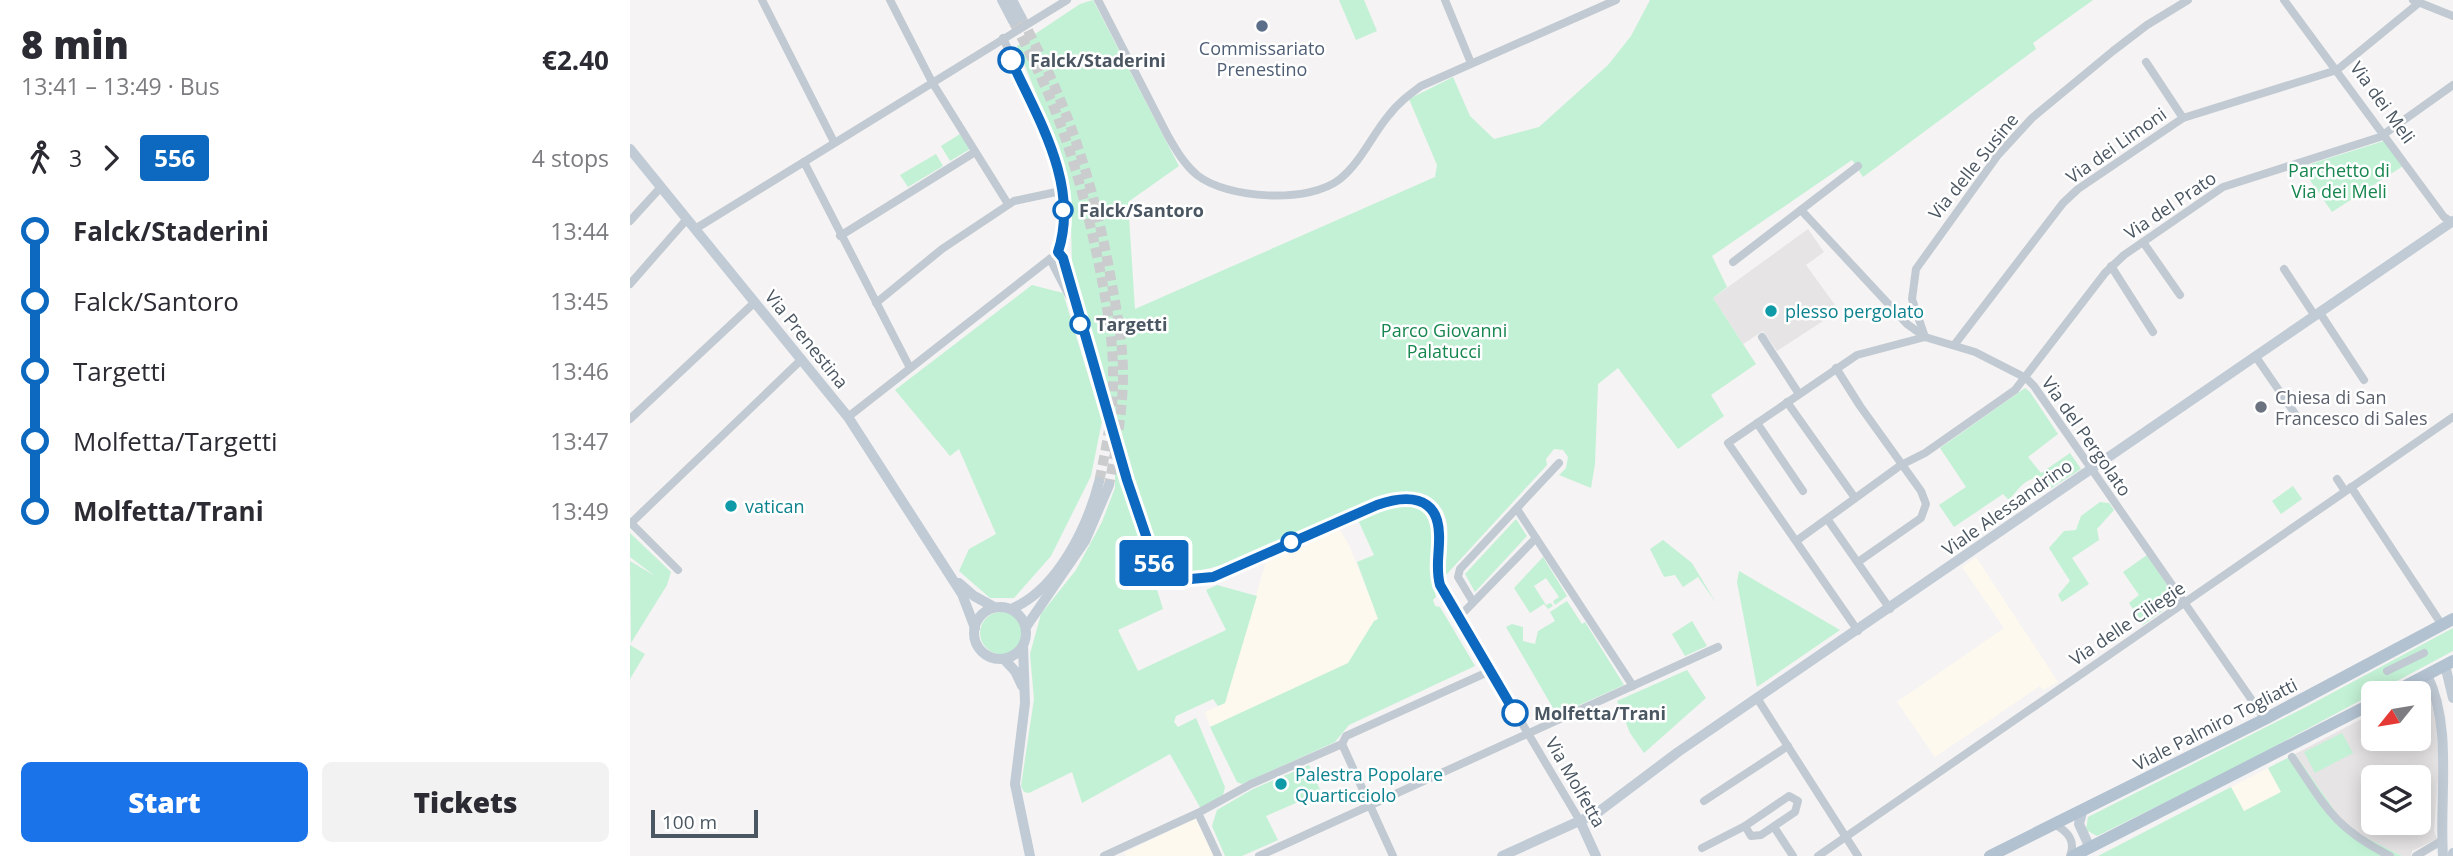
<!DOCTYPE html>
<html lang="en">
<head>
<meta charset="utf-8">
<style>
	body { margin:0; font-family:"Open Sans",sans-serif; background:#f2f2f3; color:#2b2b33; height:100vh; display:flex; flex-direction:column; font-size:26px; white-space:nowrap }
	* { box-sizing:border-box; margin:0 }
	p { font-size:23px; color:#7c7c81 }
	.icon { flex:none; width:38px; height:38px; fill:none; stroke:currentColor; stroke-width:2; stroke-linecap:round; stroke-linejoin:round }
	.map { position:relative; flex:1; overflow:hidden }
	.details { display:flex; flex-direction:column; background:#fff; width:630px }
	.details>* { flex:none }
	.badge { padding:0 14px; border-radius:5px; font-size:24px; line-height:46px }
	.needle { width:46px; rotate:240deg }
	.controls { position:absolute; left:1731px; top:681px; display:grid; gap:14px }
	.controls a { display:grid; place-items:center; width:70px; height:70px; border-radius:10px; background:#fff; box-shadow:0 4px 18px #0003; font-size:35px }
	.scale { position:absolute; left:21px; bottom:18px; width:107px; box-sizing:border-box; padding-left:7px; border:4px solid #4a5661; border-top:0; font-size:19px; line-height:24px; white-space:nowrap; color:#4a5661; -webkit-text-stroke:5px #fff; paint-order:stroke }
	.map>.badge { position:absolute; translate:-50% -50%; box-shadow:0 0 0 4px #fff }
	.legs { display:flex; align-items:center; gap:10px; height:77px; padding:0 21px; font-size:23px }
	.legs p { margin-inline-start:auto }
	.headline { display:flex; align-items:center; justify-content:space-between; height:119px; padding:0 21px }
	h1 { font-size:38px; font-weight:800; line-height:52px }
	.action { display:flex; gap:14px; margin-top:auto; padding:14px 21px }
	.action a { flex:1; height:80px; border-radius:10px; background:#1a73e8; color:#fff; font-size:28px; font-weight:800; line-height:80px; text-align:center }
	.action a+a { background:#f2f2f3; color:#2b2b33 }
	ul { padding:0 21px; list-style:none }
	li { display:flex; align-items:center; gap:24px; height:70px; font-size:26px }
	li i { display:grid; place-items:center; width:10px; height:100%; margin:0 9px; background:currentColor }
	li i::after { content:''; width:18px; height:18px; margin:-9px; border:5px solid; border-radius:50%; background:#fff }
	li p { margin-inline-start:auto }
	li:first-child i { background:linear-gradient(#0000 50%,currentColor 0) }
	li:last-child i { background:linear-gradient(currentColor 50%,#0000 0) }
	main { display:flex; flex:1; min-height:0 }
	.map>svg:first-child { display:block }
</style>
</head>
<body>
<main>
<section class="details">
<div class="headline"><div><h1>8 min</h1><p>13:41 – 13:49 · Bus</p></div><b>€2.40</b></div>
<div class="legs"><svg class="icon" aria-label="walk" viewBox="0 0 24 24"><circle cx="13" cy="4" r="2"/><path d="M13 8l-2 6 4 7M11 14l-3 7M7 12l3-4h3l4 4"/></svg>3<svg class="icon" aria-label="forward" viewBox="0 0 24 24"><path d="M9 5l7 7-7 7"/></svg><b class="badge" style="background:#0c69bf;color:#fff">556</b><p>4 stops</p></div>
<ul>
<li><i style="color:#0c69bf"></i><b>Falck/Staderini</b><p>13:44</p></li>
<li><i style="color:#0c69bf"></i><span>Falck/Santoro</span><p>13:45</p></li>
<li><i style="color:#0c69bf"></i><span>Targetti</span><p>13:46</p></li>
<li><i style="color:#0c69bf"></i><span>Molfetta/Targetti</span><p>13:47</p></li>
<li><i style="color:#0c69bf"></i><b>Molfetta/Trani</b><p>13:49</p></li>
</ul>
<div class="action"><a>Start</a><a>Tickets</a></div>
</section>
<div class="map">
<svg width="1823" height="856" viewBox="0 0 1823 856">
	<rect width="100%" height="100%" fill="#f5f3f3"/>
	<!-- commercial -->
	<g fill="#fdf9ef">
		<polygon points="709,529 719,545 748,617 743,626 718,663 580,727 575,712 595,703 636,561"/>
		<polygon points="1346,557 1428,682 1413,690 1410,686 1305,757 1267,702 1374,628 1332,567"/>
		<polygon points="1638,768 1651,792 1614,812 1601,787"/>
		<polygon points="566,818 584,856 496,856 494,853"/>
	</g>
	<!-- education -->
	<g fill="#e6e4e5" fill-rule="evenodd">
		<polygon points="1178,229 1194,252 1176,265 1205,305 1199,309 1204,314 1147,351 1133,331 1113,344 1083,298"/>
		<path d="M 1792,687 L 1799,692 L 1806,723 L 1809,765 L 1804,831 L 1807,839 L 1782,851 L 1781,856 L 1772,856 L 1717,828 L 1665,754 L 1743,713 L 1743,738 L 1788,738 L 1788,693 L 1781,693 ZM 1743,777 L 1788,777 L 1788,822 L 1743,822 Z"/>
	</g>
	<!-- green -->
	<g fill="#c3f1d5">
		<path d="M 463,0 L 549,166 L 498,202 L 505,309 L 805,177 L 807,165 L 779,99 L 823,77 L 840,116 L 864,139 L 909,127 L 978,65 L 1001,36 L 1020,0 L 1463,0 L 1403,43 L 1406,49 L 1233,177 L 1222,160 L 1082,256 L 1097,287 L 1083,298 L 1126,364 L 1081,395 L 1094,416 L 1048,449 L 988,368 L 968,384 L 965,464 L 961,488 L 929,475 L 936,468 L 938,457 L 933,450 L 924,449 L 916,459 L 917,465 L 816,575 C 815,559 819,540 817,525 C 812,488 772,488 746,497 C 688,524 611,570 547,573 L 532,561 L 524,546 L 442,273 L 441,217 L 426,143 L 387,46 L 450,4 Z"/>
		<polygon points="709,0 734,0 747,31 726,40"/>
		<polygon points="330,134 340,149 320,161 311,146"/>
		<polygon points="1757,140 1773,166 1702,212 1671,167"/>
		<polygon points="306,154 313,166 278,187 270,175"/>
		<polygon points="402,285 433,293 472,421 461,476 421,556 384,598 360,598 329,571 339,549 366,534 329,449 320,456 265,390"/>
		<path d="M 1395,388 L 1400,392 L 1428,434 L 1398,457 L 1411,473 L 1440,453 L 1451,469 L 1420,489 L 1408,477 C 1393,480 1388,490 1379,500 L 1373,494 L 1324,527 L 1309,505 L 1336,487 L 1310,448 Z"/>
		<polygon points="485,464 496,489 533,609 488,630 508,671 596,630 576,590 587,585 627,596 595,703 588,706 583,699 546,716 544,722 548,727 566,718 595,787 593,795 571,809 540,754 452,803 442,772 399,793 394,792 391,786 404,699 400,654 411,614 446,570 472,522 485,488"/>
		<polygon points="1663,486 1672,499 1651,514 1642,501"/>
		<polygon points="1470,502 1479,503 1484,510 1467,529 1469,540 1442,558 1459,584 1432,602 1428,595 1440,581 1419,548 1434,531 1446,530 1451,516"/>
		<path d="M 771,503 C 817,503 798,567 806,597 L 803,600 L 805,606 L 810,607 L 845,666 L 719,725 L 705,742 L 612,784 L 607,782 L 580,727 L 718,663 L 744,621 L 748,619 L 727,562 L 744,555 L 728,520 Z"/>
		<polygon points="886,519 897,536 845,592 835,574"/>
		<polygon points="0,533 41,572 37,585 1,643 0,561 25,576 0,557"/>
		<polygon points="1033,540 1062,563 1086,603 1068,577 1053,587 1045,575 1034,577 1020,549"/>
		<polygon points="1517,555 1547,600 1513,625 1499,603 1509,595 1493,572"/>
		<polygon points="913,557 937,596 925,605 923,601 929,597 916,578 904,586 916,605 921,603 923,606 918,609 914,604 900,613 884,588"/>
		<polygon points="1109,571 1210,630 1127,687 1107,582"/>
		<polygon points="937,601 952,624 955,622 994,685 927,715 876,627 882,624 893,627 893,641 905,644 908,631 925,621 920,612"/>
		<circle cx="371" cy="633" r="21"/>
		<polygon points="1062,621 1077,646 1055,656 1042,634"/>
		<polygon points="1823,628 1823,651 1593,774 1467,836 1456,830 1458,817 1676,707"/>
		<polygon points="0,645 15,654 0,679"/>
		<polygon points="1057,670 1076,698 1014,753 1000,733 987,701"/>
		<polygon points="1712,733 1723,753 1685,773 1674,752"/>
		<polygon points="1665,754 1717,828 1772,856 1468,856 1601,787 1614,811 1651,792 1638,768"/>
		<polygon points="679,765 691,792 636,816 648,840 612,856 595,856 582,826 587,810 623,789"/>
	</g>
	<g fill="none" stroke-linecap="round" stroke-linejoin="round">
		<!-- secondary-tunnel -->
		<g stroke="#caccce" stroke-width="10" stroke-dasharray="10 5" stroke-linecap="butt">
			<path d="M 391,17 C 437,104 460,171 479,268 C 485,303 493,338 493,374 C 493,411 486,449 479,485"/>
			<path d="M 384,23 C 428,104 449,170 468,260 C 476,300 484,340 483,382 C 483,416 476,449 469,482"/>
		</g>
		<!-- street -->
		<g stroke="#c1cad2" stroke-width="8">
			<polyline points="132,0 204,142"/>
			<polyline points="260,0 302,82 378,204"/>
			<path d="M 468,0 L 538,136 C 546,150 554,164 567,175 C 597,199 679,204 710,179 C 731,162 742,135 759,115 C 768,103 779,95 791,86 L 986,0"/>
			<polyline points="815,0 841,63"/>
			<polyline points="1654,0 1814,217 1822,222"/>
			<polyline points="1783,0 1823,16"/>
			<polyline points="373,38 411,121 427,172 434,226 422,263 439,296"/>
			<polyline points="1516,62 1553,118"/>
			<polyline points="174,162 279,366"/>
			<polyline points="1171,210 1277,324 1295,337"/>
			<polyline points="0,221 31,187"/>
			<polyline points="65,229 437,0"/>
			<polyline points="210,236 345,152"/>
			<polyline points="1513,242 1550,295"/>
			<path d="M 428,252 L 433,258 L 510,520 C 515,535 518,559 529,570 C 579,621 751,463 797,506 C 821,529 801,565 814,592 L 950,821"/>
			<polyline points="1103,262 1228,166"/>
			<polyline points="1481,266 1523,332"/>
			<polyline points="1654,269 1685,316"/>
			<polyline points="0,284 57,219"/>
			<polyline points="246,303 312,249 384,201 431,191"/>
			<polyline points="1690,313 1734,380"/>
			<polyline points="1132,337 1169,394"/>
			<polyline points="1295,337 1282,299 1286,269 1368,155 1402,118 1483,51 1517,25 1558,0"/>
			<polyline points="1325,344 1433,203 1448,189 1553,118 1707,70 1790,2"/>
			<polyline points="1626,357 1668,418"/>
			<polyline points="1206,368 1230,406 1291,491 1296,504 1291,518 1228,562"/>
			<polyline points="1157,402 1225,498"/>
			<polyline points="218,417 421,258"/>
			<polyline points="0,419 125,302"/>
			<polyline points="1127,423 1173,491"/>
			<polyline points="1707,479 1715,491"/>
			<polyline points="1721,487 1812,625"/>
			<polyline points="887,509 1003,686"/>
			<polyline points="1198,520 1260,609"/>
			<polyline points="1,523 172,359"/>
			<polyline points="1,523 48,570"/>
			<polyline points="1169,539 1271,465 1295,453 1385,390 1475,273 1494,255 1593,187 1750,137 1823,85"/>
			<polyline points="843,602 828,577 830,569 929,463"/>
			<polyline points="828,618 906,538"/>
			<polyline points="1228,631 1098,443 1227,355 1295,337 1345,352 1396,378 1404,386 1635,719"/>
			<polyline points="1757,671 1794,653"/>
			<polyline points="1127,698 1228,856"/>
			<polyline points="712,744 763,856"/>
			<path d="M 1662,757 C 1695,806 1704,828 1760,856"/>
			<polygon points="1159,796 1168,801 1165,812 1131,835 1121,836 1115,826"/>
			<polyline points="1074,801 1158,746"/>
			<polyline points="568,813 621,784 712,744 716,736 860,671"/>
			<path d="M 1426,825 C 1438,832 1446,841 1440,856"/>
			<polyline points="1144,827 1163,856"/>
			<polyline points="1072,848 1115,826"/>
			<polyline points="474,856 568,813 588,856"/>
			<polyline points="629,856 1088,647"/>
			<polyline points="1188,856 1823,417"/>
			<polyline points="1786,856 1813,840"/>
		</g>
		<!-- secondary -->
		<g stroke="#c1cbd6" stroke-width="10">
			<polyline points="372,0 383,21"/>
			<polyline points="382,0 391,17"/>
			<polyline points="0,149 218,417 332,594 345,628"/>
			<polyline points="329,583 344,596 364,607"/>
			<circle cx="370" cy="633" r="26"/>
			<path d="M 381,609 C 427,590 457,528 469,482"/>
			<polyline points="396,627 455,541 479,485"/>
			<polyline points="393,646 395,703 385,784 400,856"/>
			<polyline points="374,659 385,671 392,686"/>
			<polyline points="1815,665 1823,698"/>
			<path d="M 1797,675 C 1823,728 1809,797 1813,856"/>
			<polyline points="1452,812 1449,824 1460,848"/>
			<polyline points="950,821 966,856"/>
			<polyline points="872,856 967,813 1048,752 1823,221"/>
			<polyline points="1823,856 1823,853"/>
		</g>
		<!-- primary -->
		<g stroke="#b3c2d1" stroke-width="12">
			<polyline points="1762,693 1823,661"/>
			<polyline points="1360,856 1635,719 1823,619"/>
			<polyline points="1443,856 1743,703"/>
		</g>
	</g>
	<g fill="none" stroke-linecap="round" stroke-linejoin="round">
		<defs>
			<path id="line-1" d="M 381,60 C 408,119 450,185 428,252 L 433,258 L 497,480 L 527,568 L 549,580 L 583,577 L 747,505 C 775,495 808,494 809,534 C 810,552 805,567 810,585 L 885,713"/>
		</defs>
		<!-- line-1 casing -->
		<use href="#line-1" stroke="#fff" stroke-width="16"/>
		<!-- line-1 -->
		<use href="#line-1" stroke="#0c69bf" stroke-width="10"/>
	</g>
	<!-- markers -->
	<circle fill="#5c6f8a" stroke="#fff" stroke-width="2.5" cx="632" cy="26" r="7"/>
	<g fill="#fff" stroke="#0c69bf" stroke-width="3.5">
		<circle cx="381" cy="60" r="12"/>
		<circle cx="433" cy="210" r="9"/>
		<circle cx="450" cy="324" r="9"/>
		<circle cx="661" cy="542" r="9"/>
		<circle cx="885" cy="713" r="12"/>
	</g>
	<g fill="#0f9aa8" stroke="#fff" stroke-width="2.5">
		<circle cx="1141" cy="311" r="7"/>
		<circle cx="101" cy="506" r="7"/>
		<circle cx="651" cy="784" r="7"/>
	</g>
	<circle fill="#6b7280" stroke="#fff" stroke-width="2.5" cx="1631" cy="407" r="7"/>
	<g text-anchor="middle" dominant-baseline="central" stroke-width="5" stroke-linejoin="round" paint-order="stroke">
		<!-- service labels -->
		<g font-size="18" fill="#4e5e75" stroke="#fff">
			<text x="632" y="48">Commissariato<tspan x="632" dy="21">Prenestino</tspan></text>
		</g>
		<!-- stop labels -->
		<g font-size="18" font-weight="bold" fill="#4a5661" stroke="#fff" text-anchor="start">
			<text x="400" y="60">Falck/Staderini</text>
			<text x="449" y="210">Falck/Santoro</text>
			<text x="466" y="324">Targetti</text>
			<text x="904" y="713">Molfetta/Trani</text>
		</g>
		<!-- street labels -->
		<g font-size="18" fill="#4a5661" stroke="#fff">
			<text transform="translate(1753 102) rotate(54)">Via dei Meli</text>
			<text transform="translate(1486 145) rotate(-35)">Via dei Limoni</text>
			<text transform="translate(1343 166) rotate(-51)">Via delle Susine</text>
			<text transform="translate(1540 205) rotate(-34)">Via del Prato</text>
			<text transform="translate(177 339) rotate(51)">Via Prenestina</text>
			<text transform="translate(1457 436) rotate(55)">Via del Pergolato</text>
			<text transform="translate(1377 507) rotate(-35)">Viale Alessandrino</text>
			<text transform="translate(1497 623) rotate(-34)">Via delle Ciliegie</text>
			<text transform="translate(1585 724) rotate(-27)">Viale Palmiro Togliatti</text>
			<text transform="translate(946 782) rotate(60)">Via Molfetta</text>
		</g>
		<!-- park labels -->
		<g font-size="18" fill="#17864f" stroke="#fff">
			<text x="1709" y="170">Parchetto di<tspan x="1709" dy="21">Via dei Meli</tspan></text>
			<text x="814" y="330">Parco Giovanni<tspan x="814" dy="21">Palatucci</tspan></text>
		</g>
		<!-- culture labels -->
		<g font-size="18" fill="#0d838f" stroke="#fff" text-anchor="start">
			<text x="1155" y="311">plesso pergolato</text>
			<text x="115" y="506">vatican</text>
			<text x="665" y="774">Palestra Popolare<tspan x="665" dy="21">Quarticciolo</tspan></text>
		</g>
		<!-- worship labels -->
		<g font-size="18" fill="#5b616d" stroke="#fff" text-anchor="start">
			<text x="1645" y="397">Chiesa di San<tspan x="1645" dy="21">Francesco di Sales</tspan></text>
		</g>
	</g>
</svg>
<div class="controls">
<a><svg class="needle" viewBox="-14 -14 28 28"><path d="M0-13l5 13h-10z" fill="#e53935"/><path d="M0 13l5-13h-10z" fill="#7c7c81"/></svg></a>
<a><svg class="icon" aria-label="layers" viewBox="0 0 24 24"><path d="M12 4l9 5-9 5-9-5zM3 14l9 5 9-5"/></svg></a>
</div>
<div class="scale">100 m</div>
<b class="badge" style="left:524px;top:563px;background:#0c69bf;color:#fff">556</b>
</div>
</main>
</body>
</html>
